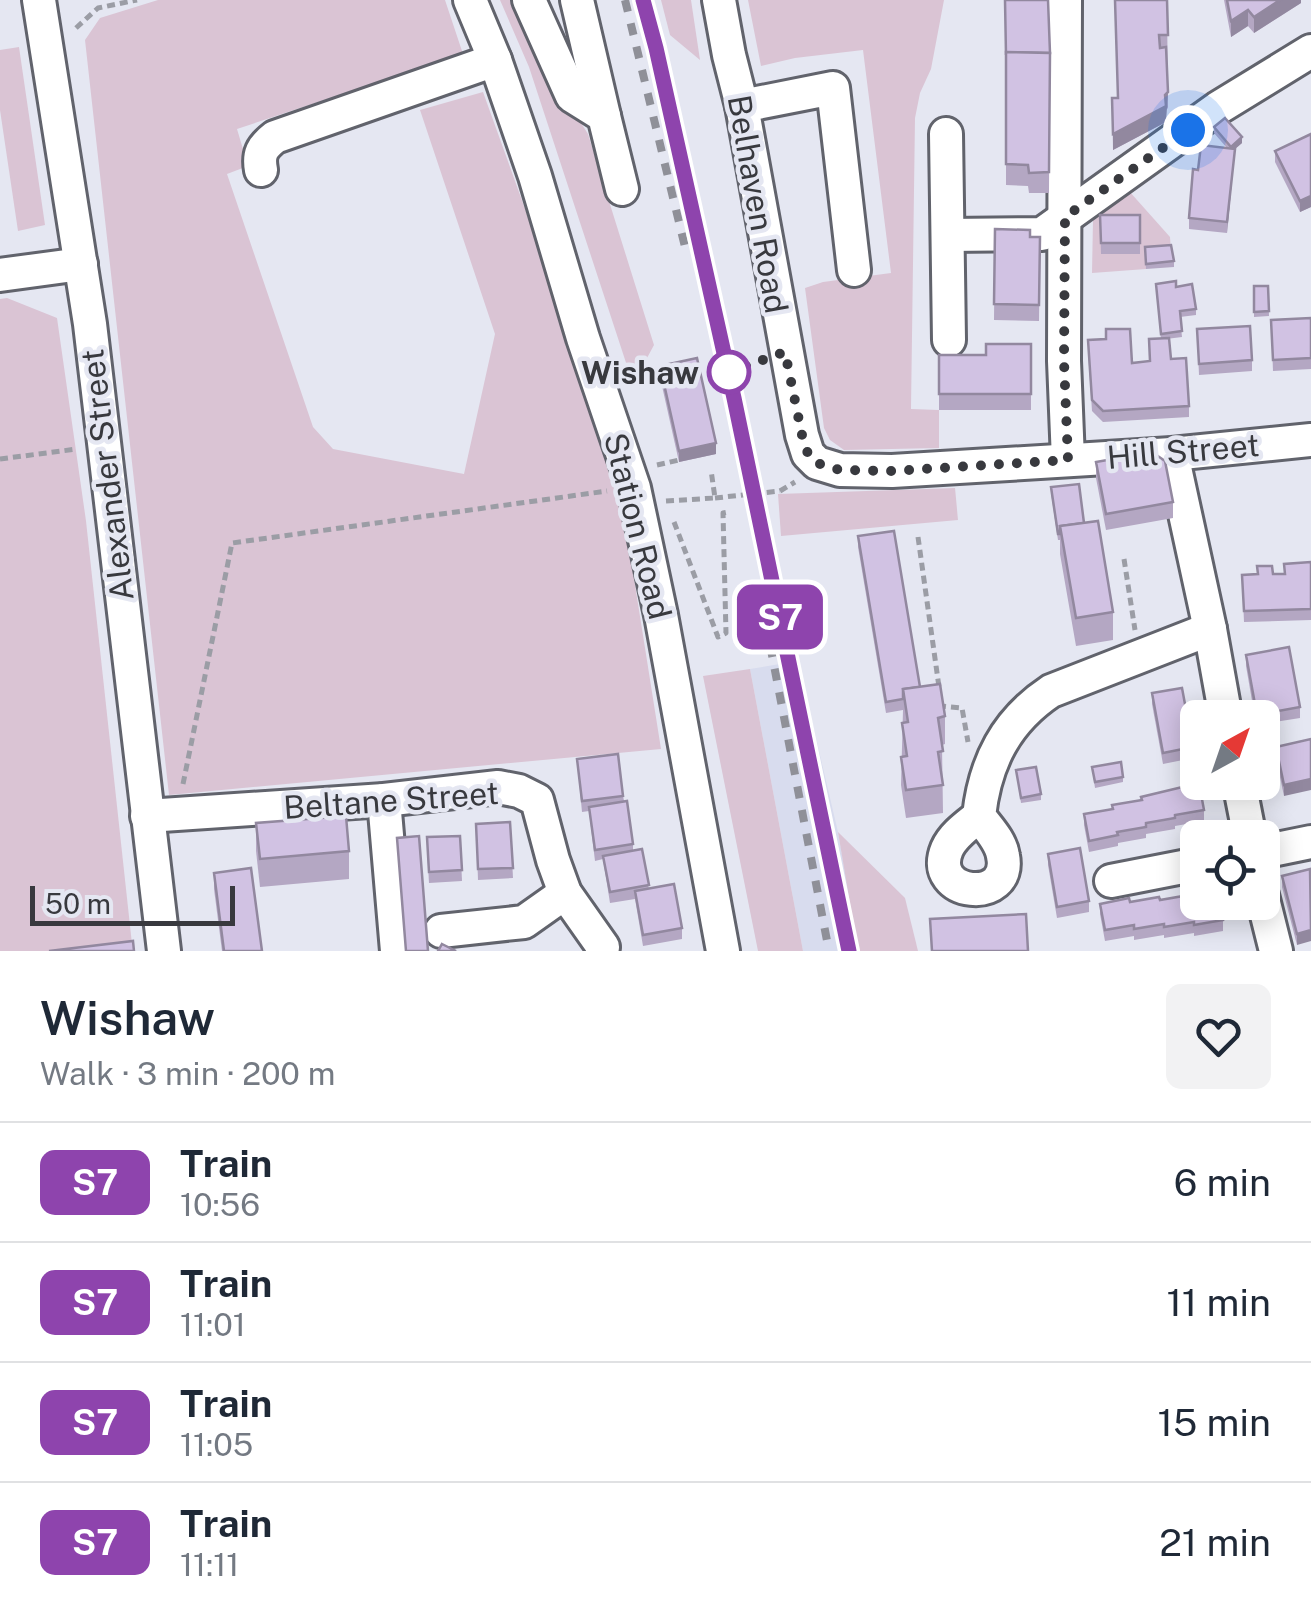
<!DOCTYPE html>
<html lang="en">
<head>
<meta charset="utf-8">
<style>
	body { margin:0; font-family:"Public Sans",sans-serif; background:#f2f2f3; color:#1f2937; height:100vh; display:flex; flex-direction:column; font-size:38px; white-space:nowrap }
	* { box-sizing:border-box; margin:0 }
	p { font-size:32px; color:#747a83 }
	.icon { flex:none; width:55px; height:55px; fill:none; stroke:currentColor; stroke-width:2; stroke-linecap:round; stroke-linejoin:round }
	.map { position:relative; height:951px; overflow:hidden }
	.side { display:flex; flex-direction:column; background:#fff; flex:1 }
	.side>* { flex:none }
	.badge { padding:0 20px; border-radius:15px; font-size:35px; line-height:65px }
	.needle { width:65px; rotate:40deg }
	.tools { position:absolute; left:1180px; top:700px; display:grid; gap:20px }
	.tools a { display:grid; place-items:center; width:100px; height:100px; border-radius:15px; background:#fff; box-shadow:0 5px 25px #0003; font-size:50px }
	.scale { position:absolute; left:30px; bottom:25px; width:205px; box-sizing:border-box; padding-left:10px; border:5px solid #38393e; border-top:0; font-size:28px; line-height:35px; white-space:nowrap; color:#38393e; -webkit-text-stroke:8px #e5e7f2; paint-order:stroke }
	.you { position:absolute; width:50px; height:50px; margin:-25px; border:8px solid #fff; border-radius:50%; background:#1a73e8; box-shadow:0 0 0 15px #1a73e833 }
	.map>.badge { position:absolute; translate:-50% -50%; box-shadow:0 0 0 5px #fff }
	.round { display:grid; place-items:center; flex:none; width:105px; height:105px; border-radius:15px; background:#f2f2f3 }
	.overview { display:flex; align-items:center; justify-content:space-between; height:170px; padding:0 40px }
	h1 { font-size:48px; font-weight:600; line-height:75px }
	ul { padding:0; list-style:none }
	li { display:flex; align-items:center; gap:30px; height:120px; padding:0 40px; border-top:2px solid #e0e1e3 }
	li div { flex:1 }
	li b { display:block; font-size:38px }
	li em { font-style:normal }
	li .badge { min-width:110px; font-weight:700; text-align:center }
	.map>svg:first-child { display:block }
</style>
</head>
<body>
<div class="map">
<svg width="1311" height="951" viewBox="0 0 1311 951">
	<rect width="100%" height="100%" fill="#e5e7f2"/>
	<!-- built -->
	<polygon fill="#d8dcee" points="798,661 838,832 859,951 803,951 750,669"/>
	<!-- green -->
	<g fill="#dac4d4">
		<polygon points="158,0 445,0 463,54 237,129 248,166 227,174 313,427 333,449 464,474 495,334 420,110 483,92 561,309 620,490 661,749 169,795 85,40 100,18"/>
		<polygon points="500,0 518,0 554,80 588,134 654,345 633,384 529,67"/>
		<polygon points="661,0 691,0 700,60 670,35"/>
		<polygon points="748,0 944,0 931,69 920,93 915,118 911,409 939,410 939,448 844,450 830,440 824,428 805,288 823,282 891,273 863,50 795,58 761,66"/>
		<polygon points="19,47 45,225 18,231 0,110 0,50"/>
		<polygon points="1129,191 1170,237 1171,250 1146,269 1092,273 1093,220"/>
		<polygon points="7,298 57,318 86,521 132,944 55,951 0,951 0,299"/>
		<polygon points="955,488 958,520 781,536 778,494"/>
		<polygon points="750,669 803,951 758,951 703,676"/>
		<polygon points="838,832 905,898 918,951 858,951"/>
	</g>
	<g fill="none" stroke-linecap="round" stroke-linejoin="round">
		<defs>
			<g id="minor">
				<polyline points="39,0 90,324 164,951"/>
				<polyline points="470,0 495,60 535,176 583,338 634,488 661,615 723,951"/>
				<polyline points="529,0 572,96 604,116 622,189"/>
				<polyline points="577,0 604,116"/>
				<polyline points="719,0 729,55 742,106 802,435 808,454 817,463 840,470 892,471 1172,454 1311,440"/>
				<polyline points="1065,0 1064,361 1068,460"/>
				<polyline points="742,106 833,88 854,270"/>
				<polyline points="946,134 949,340"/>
				<path d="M 261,170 C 258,154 262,147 275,137 L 495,60"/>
				<polyline points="948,235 1042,234 1218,108 1311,51"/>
				<polyline points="0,275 81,264"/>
				<polyline points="1172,454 1210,629 1226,718"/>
				<polyline points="1239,782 1250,838"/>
				<polyline points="384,800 397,951"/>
				<polyline points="147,816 384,800 498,787 519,791 537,800 553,860 565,893 603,947"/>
				<path d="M 979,816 C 968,825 953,835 947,849 C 927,897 1013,905 1003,856 C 1001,841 988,828 979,816 C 985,762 1006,721 1051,691 L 1210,629"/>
				<polyline points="1262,852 1311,842"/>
				<polyline points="1111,881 1198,864"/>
				<polyline points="1262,895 1276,951"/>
				<polyline points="441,931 524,922 565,893"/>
			</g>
		</defs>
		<!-- minor casing -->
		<use href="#minor" stroke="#61636c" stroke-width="38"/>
		<!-- path -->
		<g stroke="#9b9da5" stroke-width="5" stroke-dasharray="8 5" stroke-linecap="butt">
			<polyline points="76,28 98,8 137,0"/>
			<polyline points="0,459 77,449"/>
			<polyline points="657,465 679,460"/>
			<polyline points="780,491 795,482"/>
			<polyline points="666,501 715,498 711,470"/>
			<polyline points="674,522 718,637 726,633 723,513 728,512"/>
			<polyline points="918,537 939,687"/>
			<polyline points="1124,559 1135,630"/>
			<polyline points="941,703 941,706 962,708 968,742"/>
			<polyline points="183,784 232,543 607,491"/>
		</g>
		<!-- minor -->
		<use href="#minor" stroke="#fff" stroke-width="32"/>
		<!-- rail -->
		<g stroke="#8f9098" stroke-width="8" stroke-dasharray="12 12" stroke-linecap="butt">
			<polyline points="625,0 686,251"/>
			<polyline points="643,0 656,48 735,398 849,951"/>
			<polyline points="761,598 829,951"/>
		</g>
		<!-- path-bridge -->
		<polyline stroke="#9b9da5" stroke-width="5" stroke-dasharray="8 5" stroke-linecap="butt" points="715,498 780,491"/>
	</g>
	<!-- wall -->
	<g fill="#b4a7c3">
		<polygon points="1167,0 1168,108 1166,110 1166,122 1113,150 1112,98 1118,98"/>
		<polygon points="1224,0 1301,0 1301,3 1254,33 1248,26 1231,37"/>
		<polygon points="1050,53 1049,193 1029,193 1028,186 1006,185 1006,70"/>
		<polygon points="1214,127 1242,143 1235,149 1227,233 1189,229 1189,218 1198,170 1227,148 1214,133"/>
		<polygon points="1311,134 1311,207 1300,212 1275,162 1275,151"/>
		<polygon points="1100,215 1140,215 1140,254 1101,254"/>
		<polygon points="995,229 1030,237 1040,237 1039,321 994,320"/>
		<polygon points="1145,247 1174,261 1174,267 1146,269"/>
		<polygon points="1254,286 1268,286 1269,316 1254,317"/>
		<polygon points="1176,287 1196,309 1196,315 1180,317 1182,337 1166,339 1171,359 1189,406 1189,417 1103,422 1092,411 1088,351 1132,363 1149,361 1161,339 1156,290"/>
		<polygon points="1311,318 1311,369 1273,371 1271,320"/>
		<polygon points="1197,329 1252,360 1252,371 1199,375"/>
		<polygon points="1031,344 1031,410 939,410 939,355 986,355"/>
		<polygon points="660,366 716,454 679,462 660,377"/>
		<polygon points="1096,462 1173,502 1173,518 1106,530 1096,478"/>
		<polygon points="1051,493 1084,523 1113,612 1113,640 1076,646 1060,554 1060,540 1058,540"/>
		<polygon points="858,536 920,687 945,716 945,744 942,745 943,813 906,818 901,785 903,710 886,713 858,547"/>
		<polygon points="1311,562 1311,620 1244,622 1242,575 1284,574"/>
		<polygon points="1246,655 1300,707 1300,718 1262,724 1262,718 1255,718 1246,666"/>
		<polygon points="1152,693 1193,747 1193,758 1163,764 1152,704"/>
		<polygon points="1311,739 1284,796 1276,758 1276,747"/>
		<polygon points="577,759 623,796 633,844 633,851 649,888 682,928 682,939 643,946 635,899 610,903 603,859 595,861 589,811 582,812"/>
		<polygon points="1092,767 1123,777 1123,782 1095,788"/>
		<polygon points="1016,770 1041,794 1041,800 1021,803"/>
		<polygon points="1204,810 1204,821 1175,826 1175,829 1146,834 1146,838 1118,843 1118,846 1089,852 1084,825 1084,814"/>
		<polygon points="510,822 513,878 478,880 476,824"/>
		<polygon points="256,823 349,851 349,879 260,887 256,851"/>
		<polygon points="460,836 462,881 429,883 427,848"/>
		<polygon points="1048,854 1089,901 1089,912 1057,918 1048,865"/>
		<polygon points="1311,871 1297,945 1282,887 1282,876"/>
		<polygon points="214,873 262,951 222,951 214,889"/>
		<polygon points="1190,898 1223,920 1223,931 1194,936 1194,933 1164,938 1164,935 1134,940 1134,936 1105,941 1100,914 1100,904"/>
	</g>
	<!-- shaded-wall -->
	<g fill="#92889f">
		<polygon points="1280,0 1301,0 1301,3 1254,33 1254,17"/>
		<polygon points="1248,10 1248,26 1231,37 1231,21"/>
		<polygon points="1168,92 1166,122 1113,150 1113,134"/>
		<polygon points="1242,137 1242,143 1235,149 1227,233 1231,147"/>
		<polygon points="1311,196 1311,207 1300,212 1300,201"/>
		<polygon points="716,443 716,454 679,462 679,451"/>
		<polygon points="1311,779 1311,790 1284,796 1284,785"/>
		<polygon points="1311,930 1311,941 1297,945 1297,934"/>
	</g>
	<!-- building -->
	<g fill="#d1c2e3" stroke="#92889f" stroke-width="2.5">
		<polygon points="1005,0 1048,0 1050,53 1006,52 1006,55"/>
		<polygon points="1115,0 1167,0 1168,35 1159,35 1160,48 1166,47 1168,92 1165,95 1166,106 1113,134 1112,98 1118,98"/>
		<polygon points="1227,0 1280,0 1254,17 1248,10 1231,21"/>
		<polygon points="1006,52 1050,53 1049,172 1029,173 1028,165 1006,164"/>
		<polygon points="1225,118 1242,137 1231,147 1214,127"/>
		<polygon points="1311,134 1311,196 1300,201 1275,151"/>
		<polygon points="1201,145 1235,149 1227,222 1189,218 1193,169 1198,170"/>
		<polygon points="1100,215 1140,215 1140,243 1101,243"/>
		<polygon points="995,229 1030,230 1030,237 1040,237 1039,305 994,304"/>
		<polygon points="1171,245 1174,261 1146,264 1145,247"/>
		<polygon points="1176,281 1176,287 1192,284 1196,309 1180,311 1182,331 1161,334 1156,284"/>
		<polygon points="1254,286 1268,286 1269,311 1254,312"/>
		<polygon points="1311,318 1311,358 1273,360 1271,320"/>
		<polygon points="1250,326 1252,360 1199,364 1197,329"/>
		<polygon points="1106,329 1130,329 1132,363 1150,361 1149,339 1169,338 1171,359 1186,358 1189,406 1103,411 1092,400 1088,340 1106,339"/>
		<polygon points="986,344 1031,344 1031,394 939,394 939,355 986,355"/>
		<polygon points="697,358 716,443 679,451 660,366"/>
		<polygon points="1152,452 1165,461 1173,502 1106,514 1096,462"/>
		<polygon points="1079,484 1084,523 1060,526 1060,534 1058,534 1051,487"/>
		<polygon points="1098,521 1113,612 1076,618 1060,526"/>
		<polygon points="894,531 920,687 903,689 903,699 886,702 858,536"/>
		<polygon points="1311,562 1311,609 1244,611 1242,575 1258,574 1257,566 1272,566 1273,574 1285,574 1284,564"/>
		<polygon points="1289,647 1300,707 1257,715 1246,655"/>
		<polygon points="940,684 945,716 938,718 943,751 938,752 943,785 906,790 901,757 907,756 902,723 908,722 903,689"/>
		<polygon points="1182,688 1193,747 1163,753 1152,693"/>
		<polygon points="1311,739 1311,779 1284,785 1276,747"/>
		<polygon points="618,754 623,796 582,801 577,759"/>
		<polygon points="1121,762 1123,777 1095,782 1092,767"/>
		<polygon points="1036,767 1041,794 1021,798 1016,770"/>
		<polygon points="1199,783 1204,810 1175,815 1175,818 1146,823 1146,827 1117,832 1118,835 1089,841 1084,814 1113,809 1112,805 1142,800 1141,797"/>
		<polygon points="627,801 633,844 595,850 589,807"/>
		<polygon points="346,816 349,851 260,859 256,823"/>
		<polygon points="510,822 513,868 478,869 476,824"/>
		<polygon points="419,836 428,951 406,951 397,838"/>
		<polygon points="460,836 462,870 429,872 427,837"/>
		<polygon points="1080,848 1089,901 1057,907 1048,854"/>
		<polygon points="642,849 649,885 610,892 603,856"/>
		<polygon points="251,868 262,951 224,951 214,873"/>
		<polygon points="1310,869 1311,930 1297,934 1282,876"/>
		<polygon points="674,884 682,928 643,935 635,891"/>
		<polygon points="1189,895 1190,898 1198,897 1198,902 1220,902 1223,920 1194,925 1194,922 1164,927 1164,924 1134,929 1134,925 1105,930 1100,904 1129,898 1130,902 1159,897 1160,900"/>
		<polygon points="1026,914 1028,951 932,951 930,919"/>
		<polygon points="133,941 134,951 49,951"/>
		<polygon points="442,944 456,951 438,951"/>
	</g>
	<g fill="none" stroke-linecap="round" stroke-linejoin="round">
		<defs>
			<polyline id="line" points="643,0 656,48 734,398 849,951"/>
		</defs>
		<!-- line casing -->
		<use href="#line" stroke="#fff" stroke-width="22"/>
		<!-- line -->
		<use href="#line" stroke="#8e44ad" stroke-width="15"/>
		<!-- walk -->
		<polyline stroke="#38393e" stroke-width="10" stroke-dasharray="0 18" points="729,372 785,352 802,435 808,454 817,463 840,470 892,471 1068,460 1064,361 1065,217 1188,130"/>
	</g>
	<!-- markers -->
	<circle fill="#fff" stroke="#8e44ad" stroke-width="5" cx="729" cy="372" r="20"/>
	<g text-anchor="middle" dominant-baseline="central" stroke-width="9" stroke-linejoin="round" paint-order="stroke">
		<!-- street labels -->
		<g font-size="32" fill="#38393e" stroke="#e5e7f2">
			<text transform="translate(758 204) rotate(80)">Belhaven Road</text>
			<text transform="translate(1183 451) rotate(-5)">Hill Street</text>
			<text transform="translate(107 475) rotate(-97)">Alexander Street</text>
			<text transform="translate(638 526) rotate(76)">Station Road</text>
			<text transform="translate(391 800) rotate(-4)">Beltane Street</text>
		</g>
		<!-- stop labels -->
		<g font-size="32" font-weight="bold" fill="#38393e" stroke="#e5e7f2" text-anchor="end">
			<text x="699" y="372">Wishaw</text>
		</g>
	</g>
</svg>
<div class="tools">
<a><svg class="needle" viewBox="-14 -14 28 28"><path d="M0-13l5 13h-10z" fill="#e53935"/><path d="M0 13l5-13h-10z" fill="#747a83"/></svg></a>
<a><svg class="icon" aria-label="locate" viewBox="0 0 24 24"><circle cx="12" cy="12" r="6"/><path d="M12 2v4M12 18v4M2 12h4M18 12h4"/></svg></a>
</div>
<div class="scale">50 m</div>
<div class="you" style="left:1188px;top:130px"></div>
<b class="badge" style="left:780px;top:617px;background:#8e44ad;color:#fff">S7</b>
</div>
<section class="side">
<div class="overview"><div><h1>Wishaw</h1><p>Walk · 3 min · 200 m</p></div><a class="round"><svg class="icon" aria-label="heart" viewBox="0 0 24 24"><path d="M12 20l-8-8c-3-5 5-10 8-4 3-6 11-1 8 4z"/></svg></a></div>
<ul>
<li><span class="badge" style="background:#8e44ad;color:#fff">S7</span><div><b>Train</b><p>10:56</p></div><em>6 min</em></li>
<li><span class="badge" style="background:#8e44ad;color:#fff">S7</span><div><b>Train</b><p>11:01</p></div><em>11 min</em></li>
<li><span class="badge" style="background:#8e44ad;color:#fff">S7</span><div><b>Train</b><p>11:05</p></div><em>15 min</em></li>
<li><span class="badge" style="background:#8e44ad;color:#fff">S7</span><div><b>Train</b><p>11:11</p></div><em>21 min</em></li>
</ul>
</section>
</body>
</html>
